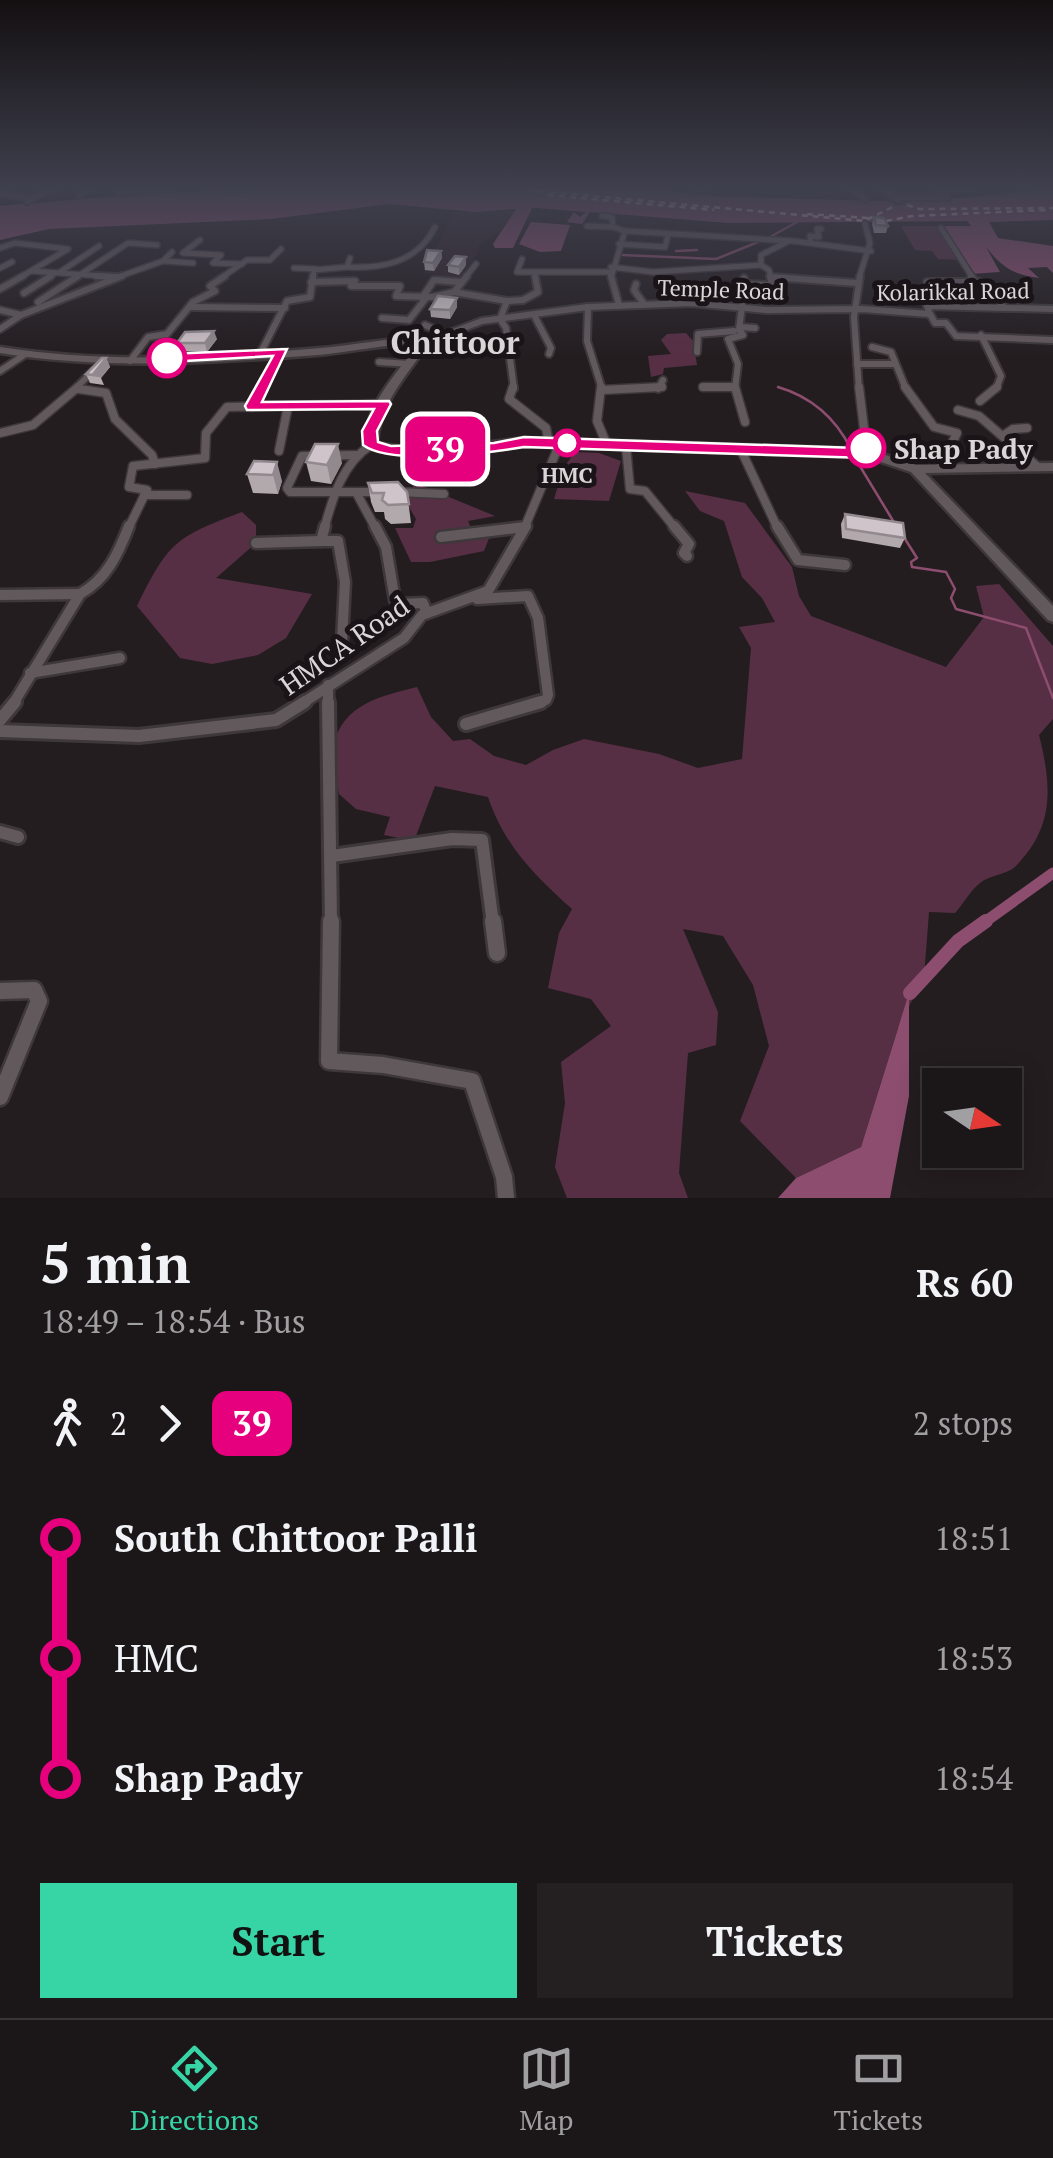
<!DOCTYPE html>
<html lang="en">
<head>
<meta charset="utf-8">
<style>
	body { margin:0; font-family:"PT Serif",serif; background:#241f21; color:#f1f3f6; height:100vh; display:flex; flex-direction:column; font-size:38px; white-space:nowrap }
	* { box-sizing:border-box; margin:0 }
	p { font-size:32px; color:#a09fa2 }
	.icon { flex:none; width:55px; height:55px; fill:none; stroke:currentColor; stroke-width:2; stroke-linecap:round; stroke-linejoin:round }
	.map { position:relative; height:1198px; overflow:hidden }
	.sheet { display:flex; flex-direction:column; background:#1b1618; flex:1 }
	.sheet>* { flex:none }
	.badge { padding:0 20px; border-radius:15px; font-size:35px; line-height:65px }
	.needle { width:65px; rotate:103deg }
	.fabs { position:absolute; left:922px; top:1068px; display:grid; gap:20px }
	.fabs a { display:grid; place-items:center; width:100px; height:100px; border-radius:0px; background:#1b1618; box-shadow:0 5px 25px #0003,0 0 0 2px #393537; font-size:50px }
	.map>.badge { position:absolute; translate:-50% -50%; box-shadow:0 0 0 5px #fff }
	.legs { display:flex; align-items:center; gap:15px; height:110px; padding:0 40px; font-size:32px }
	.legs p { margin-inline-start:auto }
	.head { display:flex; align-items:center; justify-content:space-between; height:170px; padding:0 40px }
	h1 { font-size:55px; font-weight:600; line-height:75px }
	.action { display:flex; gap:20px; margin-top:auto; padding:20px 40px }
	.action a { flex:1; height:115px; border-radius:0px; background:#37d4a6; color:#111; font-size:40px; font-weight:600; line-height:115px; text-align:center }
	.action a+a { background:#241f21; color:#f1f3f6 }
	ul { padding:0 40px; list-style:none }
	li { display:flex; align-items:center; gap:35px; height:120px; font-size:38px }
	li i { display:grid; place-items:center; width:15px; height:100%; margin:0 12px; background:currentColor }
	li i::after { content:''; width:25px; height:25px; margin:-12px; border:8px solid; border-radius:50%; background:#1b1618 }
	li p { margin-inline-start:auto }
	li:first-child i { background:linear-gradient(#0000 50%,currentColor 0) }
	li:last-child i { background:linear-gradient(currentColor 50%,#0000 0) }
	.dock { display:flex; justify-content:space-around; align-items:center; height:140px; border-top:2px solid #393537; background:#1b1618; font-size:28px; color:#a09fa2 }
	.dock a { display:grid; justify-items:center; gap:5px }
	.dock .current { color:#37d4a6 }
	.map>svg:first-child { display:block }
</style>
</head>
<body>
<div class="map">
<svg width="1053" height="1198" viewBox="0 0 1053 1198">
	<rect width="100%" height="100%" fill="#241d20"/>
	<!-- built -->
	<polygon fill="#302329" points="515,211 498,233 479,245 478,253 460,278 424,273 423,259 431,258 454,212"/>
	<!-- green -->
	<g fill="#572f44">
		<polygon points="901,226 939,226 960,260 938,259 932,251 915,250"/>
		<polygon points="686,333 693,341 697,365 664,368 663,374 651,377 648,356 671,354 661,340 667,334"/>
		<polygon points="575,452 599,453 621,461 609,501 554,499 564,467"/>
		<polygon points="415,483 495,516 468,521 471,528 491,533 484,551 430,562 411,562 395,528 413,528 416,519 405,500"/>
		<path d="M 685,491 L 745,503 L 792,567 L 799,596 L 811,616 L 946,667 L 984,617 L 976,586 L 999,584 L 1053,646 L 1053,719 L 1039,735 C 1053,791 1053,828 1015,867 C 1005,875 990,875 980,883 C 970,891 963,904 955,913 L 929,912 L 924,977 L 898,1028 L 861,1147 L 796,1178 L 740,1121 L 769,1046 L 753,985 L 723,936 L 683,929 L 718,1012 L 716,1045 L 688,1053 L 679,1173 L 688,1198 L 567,1198 L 555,1167 L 565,1103 L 561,1062 L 611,1026 L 591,999 L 548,988 L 559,933 L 572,909 C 535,876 504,845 488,797 L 435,786 L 414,841 L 384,835 L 390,817 L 356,809 L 339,794 C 337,780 330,760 333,747 C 342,704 381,696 417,687 L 431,717 L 453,741 L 470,739 L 494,756 L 526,765 L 553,750 L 584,739 L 659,754 L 698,768 L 742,759 L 751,648 L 739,627 L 775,622 L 762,598 L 742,577 L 724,521 L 700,511 Z"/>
		<path d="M 242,512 L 256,525 L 256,543 L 216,578 L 312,594 L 286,638 L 258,655 L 212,664 L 180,658 L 137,606 C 169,541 176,537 242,512 Z"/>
	</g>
	<!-- water -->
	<g fill="#8c4d6e">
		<path d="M 314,188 L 662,188 L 660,191 L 712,196 L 910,202 L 1053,190 L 1053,220 L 989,222 L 998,238 L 1053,246 L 1053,273 L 1047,267 L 1028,268 L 1039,278 C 1013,275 1002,267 986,247 L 1000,272 L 971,274 L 941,226 L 971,226 L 967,221 L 729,223 L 590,212 L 582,224 L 567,222 L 574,212 L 580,217 L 586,212 L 537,208 L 532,208 L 513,248 L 495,248 L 493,244 L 516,209 L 475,212 L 389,204 L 271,219 L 49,229 L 0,240 L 0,206 L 142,194 Z"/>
		<polygon points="531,222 570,225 561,251 540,252 519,244"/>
		<polygon points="909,993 909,1096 890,1198 778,1198 796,1178 861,1147"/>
	</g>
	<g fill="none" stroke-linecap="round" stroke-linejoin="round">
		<!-- stream -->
		<g stroke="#8c4d6e" stroke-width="2.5">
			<polyline points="770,237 797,222"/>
			<polyline points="676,251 697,250"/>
			<polyline points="622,255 716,259 758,242"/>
			<path d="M 778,387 C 812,397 835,417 851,449"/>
			<polyline points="855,458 895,524"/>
			<polyline points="905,539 917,558 911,562 912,567 946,572 955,589 951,598 956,609 1026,628 1053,698"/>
		</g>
		<!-- canal-far1 -->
		<polyline stroke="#8c4d6e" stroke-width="11" points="982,924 1053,873"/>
		<!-- canal -->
		<polyline stroke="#8c4d6e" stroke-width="14" points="910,993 958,941 986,921"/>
		<!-- ferry -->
		<g stroke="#f9d1e4" stroke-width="2.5" stroke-dasharray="6 5" stroke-linecap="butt">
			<polyline points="506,188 864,221 901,203 919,209 1053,208"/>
			<polyline points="548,195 714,210"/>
			<polyline points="807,214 869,218"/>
			<polyline points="886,221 912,216 1047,210"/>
		</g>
		<defs>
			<g id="minor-far5">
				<polyline points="122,188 119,193 171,188"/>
				<polyline points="698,188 702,188"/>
				<polyline points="850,188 866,200"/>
				<polyline points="229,190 261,188"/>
				<polyline points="0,194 32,199 27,202"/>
				<polyline points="79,196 90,188"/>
				<polyline points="894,198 948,198 937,190 970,188"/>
				<polyline points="32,199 55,188"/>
				<polyline points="602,216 612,217 613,227 625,231"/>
				<polyline points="587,226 613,227"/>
				<polyline points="941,228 973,278"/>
				<polyline points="200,240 183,253 221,255 213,263 242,264"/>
				<polyline points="811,243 810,236 819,237 817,229 821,229"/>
				<polyline points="619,244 665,247 668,235"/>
				<polyline points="0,248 15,243 68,249 19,278"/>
				<polyline points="522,259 517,272 610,272"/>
				<polyline points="164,261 193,263"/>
				<polyline points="761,265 769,270 771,278"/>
				<path d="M 347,267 C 383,269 418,262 435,227"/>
				<polyline points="611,267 653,272 761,265 761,255 787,242"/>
				<polyline points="0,268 12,262"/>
				<polyline points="294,268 316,269"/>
				<polyline points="31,271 117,277"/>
				<polyline points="60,272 99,246"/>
				<polyline points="535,273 536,278"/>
				<polyline points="772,277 787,278"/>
				<polyline points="47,278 55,273"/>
				<polyline points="75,278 128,243 157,245"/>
				<polyline points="115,278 163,261 172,252"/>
				<polyline points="221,278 247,260 270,260 281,249"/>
				<polyline points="313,278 314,270 347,267 350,258"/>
				<polyline points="465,278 476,264"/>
				<polyline points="611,278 625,231 793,241 871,251"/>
				<polyline points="859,278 870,243 865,224"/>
			</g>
			<g id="minor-far4">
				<polyline points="96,276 117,277"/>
				<polyline points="467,276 454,292 507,301 500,319 506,328 514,389"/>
				<polyline points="611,276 619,305"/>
				<polyline points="971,276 975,282"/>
				<polyline points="772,277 857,283"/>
				<polyline points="744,278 745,284 772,285 770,276"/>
				<polyline points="311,282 355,281"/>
				<polyline points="927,282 980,282 1003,306"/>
				<polyline points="636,284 634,290 644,304"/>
				<polyline points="351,286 400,286 396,296 433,297 454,292"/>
				<polyline points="680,287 691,303"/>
				<polyline points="0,289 23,276"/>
				<polyline points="24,293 51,276"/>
				<polyline points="422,298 434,280 460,282"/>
				<polyline points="507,301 523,300 538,292 535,276"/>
				<polyline points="38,302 78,276"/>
				<polyline points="191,307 285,308"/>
				<polyline points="588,307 691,303 767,310 862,309 930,314 927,306 1053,309"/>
				<polyline points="0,310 21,315 0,329"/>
				<polyline points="930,314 935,323 946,323 956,336 1053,340"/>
				<polyline points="21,315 122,276"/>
				<polyline points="534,315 551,348 549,354"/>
				<polyline points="382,318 409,320 426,298"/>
				<polyline points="425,325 443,333"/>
				<polyline points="740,327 755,328"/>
				<polyline points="981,335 1001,376 996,389"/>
				<polyline points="424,343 482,321 588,307 587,341 602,389"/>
				<polyline points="872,347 891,352 906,389"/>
				<polyline points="261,352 287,301 310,297 313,276"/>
				<polyline points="697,352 698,334 734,331"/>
				<polyline points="130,361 148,337 167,334 193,302 215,291 210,286 225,276"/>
				<polyline points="379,362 410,364"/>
				<polyline points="857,364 893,364"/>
				<polyline points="0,371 24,355"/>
				<polyline points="703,387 734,387"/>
				<polyline points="75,389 94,370"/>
				<polyline points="262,389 282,352"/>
				<polyline points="658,389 663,380"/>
				<polyline points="735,389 738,364 728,339 743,335 739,329 745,284"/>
				<polyline points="859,389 854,317 860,276"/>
			</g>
			<g id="minor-far3">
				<polyline points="513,387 509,399 546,428 549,443"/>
				<polyline points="601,387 597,421 607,445"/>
				<polyline points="703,387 734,387"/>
				<polyline points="735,387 745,422"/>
				<polyline points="859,387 867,453"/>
				<polyline points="905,387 934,427 957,433 941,466"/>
				<polyline points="79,389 106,393 115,419 152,455 155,464"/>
				<polyline points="602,390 662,387"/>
				<polyline points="980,401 997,387"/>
				<polyline points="252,407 263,387"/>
				<polyline points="958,410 979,416 1038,467"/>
				<polyline points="0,433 33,425 78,387"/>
				<polyline points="1004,435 1013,429 1027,428"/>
				<polyline points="626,446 630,489 645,491 676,529"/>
				<polyline points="741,450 778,529"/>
				<polyline points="279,451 288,406"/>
				<polyline points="355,455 302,456 287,488 290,492 379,492"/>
				<polyline points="396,492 444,494"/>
				<polyline points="357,494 376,529"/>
				<polyline points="144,495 187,495"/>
				<polyline points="128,529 147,490 129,487 133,466 205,458 206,433 227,407 384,404"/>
				<path d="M 324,529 C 333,497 342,464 371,445"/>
				<polyline points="509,529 525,527"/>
				<polyline points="524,529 560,443"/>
			</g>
			<g id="minor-far2">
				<polyline points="325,526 321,541 338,541 345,582 342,641"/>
				<polyline points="375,526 386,547 395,600 401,604 423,603 427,613"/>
				<polyline points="674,526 689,544 684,553 687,556"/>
				<polyline points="777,526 798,560 845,565"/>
				<polyline points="441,537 525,527"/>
				<polyline points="256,543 321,541"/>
				<polyline points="0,595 80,594"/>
				<polyline points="477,599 528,596 538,618 548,695 546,700 533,704"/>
				<polyline points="30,673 120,658"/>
				<polyline points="328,685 328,704"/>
				<path d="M 13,704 L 80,594 C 107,579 118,554 129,526"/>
				<polyline points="301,704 404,638 422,615 488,591 526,526"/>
			</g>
			<g id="minor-far1">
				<polyline points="328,702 331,924"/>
				<polyline points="0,720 15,702"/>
				<polyline points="466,724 541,702"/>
				<polyline points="0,731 139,736 276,720 305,702"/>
				<polyline points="0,832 18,837"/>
				<polyline points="332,856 452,839 482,840 493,924"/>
			</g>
			<g id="minor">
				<polyline points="331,921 329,1061 383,1065 472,1081 504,1177 506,1198"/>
				<polyline points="493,921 497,953"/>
				<polyline points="0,991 34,990 39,1001 0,1097"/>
			</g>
			<polygon id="tertiary" points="880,188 887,188 902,202 897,203"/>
			<path id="secondary" d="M 420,338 L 429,343 C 408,374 379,404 377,443 L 407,448 L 447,448 L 524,438 L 867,449 L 916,465 L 1053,463 L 1053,471 L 925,473 L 1053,606 L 1053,622 L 1048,620 L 911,472 L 866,457 L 524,446 L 467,454 L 427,456 L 389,453 L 367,448 C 360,409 398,373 418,344 C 384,344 351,352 318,355 C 212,363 105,370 0,353 L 0,347 C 106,364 214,357 321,348 C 354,345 387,338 420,338 Z"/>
		</defs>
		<!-- minor-far5 casing -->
		<use href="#minor-far5" stroke="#3e383b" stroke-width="8"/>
		<!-- minor-far4 casing -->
		<use href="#minor-far4" stroke="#3e383b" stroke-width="10"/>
		<!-- minor-far3 casing -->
		<use href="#minor-far3" stroke="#3e383b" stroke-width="11"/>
		<!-- minor-far2 casing -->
		<use href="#minor-far2" stroke="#3e383b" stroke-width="15"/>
		<!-- minor-far1 casing -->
		<use href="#minor-far1" stroke="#3e383b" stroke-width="18"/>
		<!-- minor casing -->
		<use href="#minor" stroke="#3e383b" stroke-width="21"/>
		<!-- tertiary casing -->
		<use href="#tertiary" stroke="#3e383b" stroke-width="6"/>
		<!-- secondary casing -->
		<use href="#secondary" stroke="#3e383b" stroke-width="5"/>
		<!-- minor-far5 -->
		<use href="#minor-far5" stroke="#62595d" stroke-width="5"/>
		<!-- minor-far4 -->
		<use href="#minor-far4" stroke="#62595d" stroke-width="6"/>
		<!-- minor-far3 -->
		<use href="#minor-far3" stroke="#62595d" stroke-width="8"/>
		<!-- minor-far2 -->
		<use href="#minor-far2" stroke="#62595d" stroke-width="10"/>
		<!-- minor-far1 -->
		<use href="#minor-far1" stroke="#62595d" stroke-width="12"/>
		<!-- minor -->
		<use href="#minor" stroke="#62595d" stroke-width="16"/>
		<!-- tertiary -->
		<use href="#tertiary" fill="#62595d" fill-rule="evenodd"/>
		<!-- secondary -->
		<use href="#secondary" fill="#62595d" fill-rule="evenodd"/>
	</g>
	<!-- wall -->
	<g fill="#b2a9ad">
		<polygon points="874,217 888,226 886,233 874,233 872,224"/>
		<polygon points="441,251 442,258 434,271 425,270 424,262"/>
		<polygon points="466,257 466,265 459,275 448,272 448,265"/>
		<polygon points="457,298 457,307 450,319 431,317 430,309"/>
		<polygon points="217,339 207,352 180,351 177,343"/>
		<polygon points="106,358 110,367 101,378 104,385 90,383 86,374"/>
		<polygon points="254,461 282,481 278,494 253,493 247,474"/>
		<polygon points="306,462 342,463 331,484 311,481"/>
		<polygon points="368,483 407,492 411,523 391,524 385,519 384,512 375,512 371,502"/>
		<polygon points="845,514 905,538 900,548 842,538 841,524"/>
	</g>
	<!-- shaded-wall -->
	<g fill="#91898d">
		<polygon points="441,251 442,258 434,271 433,263"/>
		<polygon points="466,257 466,265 459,275 459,267"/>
		<polygon points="457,298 457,307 450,319 450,310"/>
		<polygon points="214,331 217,339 207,352 205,343"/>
		<polygon points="106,358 110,367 101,378 94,373"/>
		<polygon points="338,444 342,463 331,484 327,465"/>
		<polygon points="277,462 282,481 278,494 273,475"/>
	</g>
	<!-- building -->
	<g fill="#cfc4c9" stroke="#91898d" stroke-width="2.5">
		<polygon points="874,217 884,218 888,226 876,225"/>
		<polygon points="427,250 441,251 433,263 424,262"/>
		<polygon points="455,256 466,257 459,267 448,265"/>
		<polygon points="438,296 457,298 450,310 430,309"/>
		<polygon points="214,331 205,343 177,343 185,332"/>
		<polygon points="102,358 106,358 94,373 100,376 86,374"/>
		<polygon points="315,444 338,444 327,465 306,462"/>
		<polygon points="254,461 277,462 273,475 247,474"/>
		<polygon points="398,482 407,492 409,504 388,505 382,500 384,493 372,493 368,483"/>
		<polygon points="845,514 903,523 905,538 846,529"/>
	</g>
	<!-- sky -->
	<linearGradient id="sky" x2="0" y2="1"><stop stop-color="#141012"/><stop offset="0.53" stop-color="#3f404e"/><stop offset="1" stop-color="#3f404e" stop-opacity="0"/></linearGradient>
	<rect width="1053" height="356" fill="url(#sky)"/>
	<!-- line-1 -->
	<path fill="#e6007e" stroke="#fff" stroke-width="2.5" d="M 287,349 L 262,402 L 389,401 L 391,404 L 377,431 L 378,442 L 391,446 L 494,443 L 524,437 L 858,448 L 866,443 L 872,444 L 875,453 L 867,458 L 524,447 C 487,453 392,466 363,445 L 362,431 L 374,409 L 247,410 L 245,406 L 273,356 L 167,362 L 160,358 L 167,354 Z"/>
	<!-- markers -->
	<g fill="#fff" stroke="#e6007e" stroke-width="5">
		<circle cx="167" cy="358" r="18"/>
		<circle cx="567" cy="443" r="12"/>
		<circle cx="866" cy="448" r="18"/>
	</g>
	<g text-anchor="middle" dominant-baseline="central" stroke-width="10" stroke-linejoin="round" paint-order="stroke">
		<!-- far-street labels -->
		<g font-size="22" fill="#dad5d7" stroke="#1a1317">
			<text transform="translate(721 289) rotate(2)">Temple Road</text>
			<text transform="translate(953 291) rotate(-1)">Kolarikkal Road</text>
		</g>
		<!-- far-stop labels -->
		<g font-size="22" font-weight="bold" fill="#dad5d7" stroke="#1a1317">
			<text x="567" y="474">HMC</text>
		</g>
		<!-- stop labels -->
		<g font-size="28" font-weight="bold" fill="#dad5d7" stroke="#1a1317" text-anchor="start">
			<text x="894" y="448">Shap Pady</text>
		</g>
		<!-- street labels -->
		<g font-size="28" fill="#dad5d7" stroke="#1a1317">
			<text transform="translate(344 645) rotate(-35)">HMCA Road</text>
		</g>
		<!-- far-district labels -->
		<g font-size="32" font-weight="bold" fill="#dad5d7" stroke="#1a1317">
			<text x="455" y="342">Chittoor</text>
		</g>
	</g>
</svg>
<div class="fabs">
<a><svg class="needle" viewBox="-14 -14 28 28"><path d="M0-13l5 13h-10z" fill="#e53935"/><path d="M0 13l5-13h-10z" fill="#a09fa2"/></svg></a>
</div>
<b class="badge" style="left:445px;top:449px;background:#e6007e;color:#fff">39</b>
</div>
<section class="sheet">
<div class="head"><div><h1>5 min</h1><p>18:49 – 18:54 · Bus</p></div><b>Rs 60</b></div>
<div class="legs"><svg class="icon" aria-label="walk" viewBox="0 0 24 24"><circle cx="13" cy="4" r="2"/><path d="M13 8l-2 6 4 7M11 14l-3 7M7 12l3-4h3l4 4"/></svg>2<svg class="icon" aria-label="forward" viewBox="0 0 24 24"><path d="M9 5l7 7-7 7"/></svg><b class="badge" style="background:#e6007e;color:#fff">39</b><p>2 stops</p></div>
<ul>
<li><i style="color:#e6007e"></i><b>South Chittoor Palli</b><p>18:51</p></li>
<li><i style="color:#e6007e"></i><span>HMC</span><p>18:53</p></li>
<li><i style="color:#e6007e"></i><b>Shap Pady</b><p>18:54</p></li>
</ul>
<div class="action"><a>Start</a><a>Tickets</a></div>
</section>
<nav class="dock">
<a class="current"><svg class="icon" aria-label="directions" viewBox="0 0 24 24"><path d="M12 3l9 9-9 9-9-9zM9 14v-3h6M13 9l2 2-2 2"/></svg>Directions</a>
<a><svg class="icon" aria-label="map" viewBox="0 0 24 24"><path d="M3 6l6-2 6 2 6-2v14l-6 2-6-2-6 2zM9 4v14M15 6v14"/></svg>Map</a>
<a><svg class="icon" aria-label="tickets" viewBox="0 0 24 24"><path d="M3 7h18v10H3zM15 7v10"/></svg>Tickets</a>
</nav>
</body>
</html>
